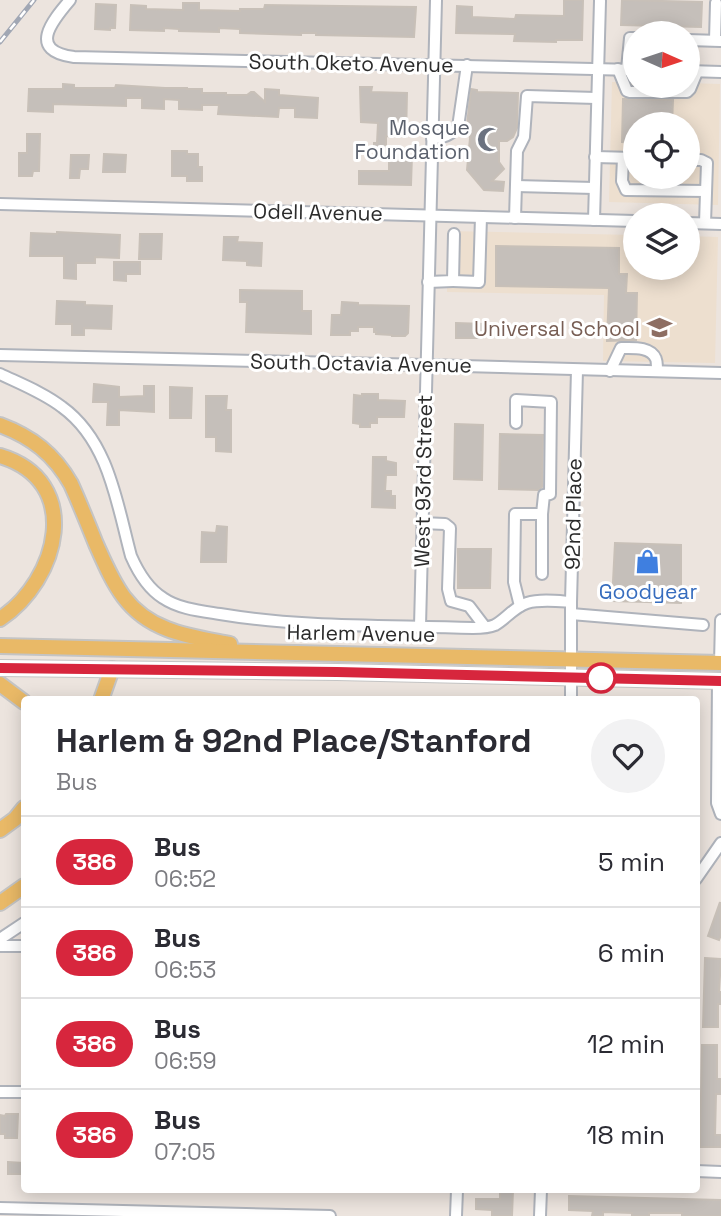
<!DOCTYPE html>
<html lang="en">
<head>
<meta charset="utf-8">
<style>
	body { margin:0; font-family:"Space Grotesk",sans-serif; background:#f2f2f3; color:#2b2b33; height:100vh; display:flex; flex-direction:column; font-size:26px; white-space:nowrap }
	* { box-sizing:border-box; margin:0 }
	p { font-size:23px; color:#7c7c81 }
	.icon { flex:none; width:38px; height:38px; fill:none; stroke:currentColor; stroke-width:2; stroke-linecap:round; stroke-linejoin:round }
	.map { position:relative; flex:1; overflow:hidden }
	.side { position:absolute; left:21px; top:696px; width:679px; height:497px; display:flex; flex-direction:column; background:#fff; border-radius:7px; box-shadow:0 4px 18px #0003 }
	.side>* { flex:none }
	.badge { padding:0 14px; border-radius:23px; font-size:24px; line-height:46px }
	.needle { width:46px; rotate:93deg }
	.buttons { position:absolute; left:623px; top:21px; display:grid; gap:14px }
	.buttons a { display:grid; place-items:center; width:77px; height:77px; border-radius:50%; background:#fff; box-shadow:0 4px 18px #0003; font-size:35px }
	.map>.badge { position:absolute; translate:-50% -50%; box-shadow:0 0 0 4px #fff }
	.round { display:grid; place-items:center; flex:none; width:74px; height:74px; border-radius:37px; background:#f2f2f3 }
	.headline { display:flex; align-items:center; justify-content:space-between; height:119px; padding:0 35px }
	h1 { font-size:33px; font-weight:700; line-height:52px }
	ul { padding:0; list-style:none }
	li { display:flex; align-items:center; gap:21px; height:91px; padding:0 35px; border-top:2px solid #e1e1e2 }
	li div { flex:1 }
	li b { display:block; font-size:26px }
	li em { font-style:normal }
	li .badge { min-width:77px; font-weight:700; text-align:center }
	.map>svg:first-child { display:block }
</style>
</head>
<body>
<div class="map">
<svg width="721" height="1216" viewBox="0 0 721 1216">
	<rect width="100%" height="100%" fill="#ece4de"/>
	<!-- education -->
	<g fill="#eddfcf" fill-rule="evenodd">
		<path d="M 612,82 L 635,82 L 635,86 L 688,86 L 688,83 L 720,84 L 718,205 L 609,202 ZM 635,124 L 688,124 L 688,177 L 635,177 Z"/>
		<polygon points="448,231 635,235 635,268 688,268 688,236 718,237 715,363 603,361 604,295 447,292"/>
	</g>
	<!-- building -->
	<g fill="#c5bfba" stroke="#c8c0b8" stroke-width="2">
		<polygon points="564,0 583,0 582,40 556,40 556,42 514,41 515,34 456,33 457,6 472,7 472,17 515,19 516,15 564,16"/>
		<polygon points="622,0 702,2 701,27 621,25"/>
		<polygon points="183,3 199,3 199,10 240,11 240,9 264,9 265,5 416,7 414,37 316,35 316,33 301,33 301,35 240,33 240,29 219,28 219,32 179,31 179,29 164,28 164,31 130,30 131,5 146,6 146,9 183,10"/>
		<polygon points="96,4 116,5 115,28 110,28 110,30 95,29"/>
		<polygon points="63,84 74,85 74,88 115,88 116,85 165,88 187,88 187,89 202,89 202,93 226,93 226,95 247,95 251,92 254,92 265,102 265,89 279,90 279,95 318,98 317,118 295,117 295,108 279,108 278,117 218,114 219,105 202,105 202,110 179,109 179,100 164,99 164,109 142,108 142,98 126,98 126,106 53,104 53,112 28,111 29,89 63,89"/>
		<polygon points="360,87 372,87 371,92 407,93 406,137 386,136 386,155 374,155 374,143 377,143 378,123 361,122"/>
		<polygon points="471,89 477,90 477,92 518,93 517,128 513,137 507,141 499,141 499,162 504,169 492,181 504,182 503,191 484,190 467,170 470,138 467,125"/>
		<polygon points="623,99 673,100 672,124 635,124 635,143 622,142"/>
		<polygon points="27,134 40,134 39,171 33,171 32,176 19,176 19,153 27,153"/>
		<polygon points="172,151 187,151 187,154 198,154 198,167 202,167 202,181 187,181 187,176 172,176"/>
		<polygon points="104,154 126,155 125,172 103,172"/>
		<polygon points="71,155 89,155 88,169 80,169 79,178 70,178"/>
		<polygon points="389,155 412,155 411,185 359,184 359,171 389,171"/>
		<polygon points="57,232 120,235 119,258 95,257 95,263 76,263 76,279 64,278 64,256 30,256 31,233 57,234"/>
		<polygon points="140,234 162,234 161,259 139,259"/>
		<polygon points="224,237 238,237 237,242 262,243 261,266 247,265 247,261 223,260"/>
		<polygon points="496,246 619,248 619,274 627,274 626,293 637,293 636,340 607,341 609,288 496,286"/>
		<polygon points="114,262 140,262 140,274 126,274 126,281 114,280"/>
		<polygon points="240,290 302,291 302,311 311,311 311,334 246,332 247,302 240,302"/>
		<polygon points="57,301 85,302 85,305 112,306 111,329 84,328 84,335 72,335 72,324 56,324"/>
		<polygon points="342,302 358,303 358,305 409,306 408,333 405,336 392,336 392,335 376,334 376,332 374,332 374,327 358,327 358,331 350,331 350,335 331,335 332,315 341,315"/>
		<polygon points="456,323 484,324 483,338 456,338"/>
		<polygon points="94,384 119,387 119,397 144,396 144,386 154,386 154,412 119,410 119,425 107,425 108,402 93,402"/>
		<polygon points="170,387 192,388 191,418 170,418"/>
		<polygon points="362,394 378,394 378,400 405,401 404,417 377,417 377,423 370,423 370,427 360,427 360,424 353,423 354,395 362,396"/>
		<polygon points="206,396 227,396 226,410 231,410 231,452 216,451 216,437 206,437"/>
		<polygon points="455,424 483,425 482,480 454,479"/>
		<polygon points="500,434 543,435 542,487 538,490 499,489"/>
		<polygon points="373,457 386,457 386,461 396,463 396,475 386,475 385,491 391,491 391,496 395,496 395,508 372,507"/>
		<polygon points="217,526 227,527 226,562 201,562 202,532 216,533"/>
		<polygon points="615,543 681,545 681,603 612,601"/>
		<polygon points="458,549 491,549 490,588 458,588"/>
		<polygon points="720,902 721,935 719,940 708,936"/>
		<polygon points="705,958 721,959 719,992 721,992 721,1004 718,1004 718,1027 703,1027"/>
		<polygon points="702,1045 717,1045 717,1079 721,1079 721,1094 716,1094 715,1135 721,1135 721,1147 700,1147"/>
		<polygon points="6,1114 18,1114 17,1138 5,1138 5,1134 0,1134 0,1115 5,1116"/>
		<polygon points="8,1162 23,1163 23,1174 8,1174"/>
		<polygon points="500,1190 513,1190 512,1216 492,1216 492,1210 476,1209 476,1199 500,1199"/>
		<polygon points="569,1196 721,1200 721,1216 682,1216 682,1213 649,1213 649,1216 632,1216 632,1213 603,1212 603,1216 592,1216 593,1211 569,1210"/>
	</g>
	<g fill="none" stroke-linecap="round" stroke-linejoin="round">
		<defs>
			<g id="minor">
				<path d="M 70,0 C 52,21 27,51 74,57 L 635,70"/>
				<polyline points="688,40 720,41"/>
				<polyline points="715,40 716,3"/>
				<polyline points="618,69 627,91 630,92 687,92 690,89 697,72"/>
				<polyline points="627,69 630,38 635,38"/>
				<polyline points="688,71 721,72"/>
				<path d="M 432,138 C 444,138 450,135 458,127 L 467,65"/>
				<polyline points="595,157 635,158"/>
				<polyline points="623,158 622,181 626,190 706,191"/>
				<polyline points="688,160 701,160 707,163 705,223"/>
				<polyline points="516,186 594,188"/>
				<polyline points="0,204 635,221"/>
				<polyline points="515,218 517,151 524,137 527,96 596,98"/>
				<polyline points="594,220 600,1"/>
				<polyline points="688,223 721,224"/>
				<polyline points="453,281 479,282 481,217"/>
				<polyline points="428,282 453,281 454,234"/>
				<polyline points="0,355 426,365 721,373"/>
				<path d="M 610,371 L 621,348 C 632,348 651,346 656,359 C 657,360 657,370 657,371"/>
				<path d="M 0,374 C 21,384 44,393 62,407 C 109,441 117,504 131,556 C 138,572 147,588 163,598 C 179,609 201,611 220,614 C 304,628 389,625 473,628 C 480,628 488,628 495,625 C 506,619 514,607 527,603 C 540,599 557,601 571,602"/>
				<polyline points="516,423 516,400 551,402 550,494 544,495 542,514"/>
				<polyline points="422,523 445,524 450,528 448,589 451,601 469,606 485,627"/>
				<polyline points="520,606 514,582 515,514 542,514 542,574"/>
				<polyline points="571,614 703,625"/>
				<polyline points="420,626 436,0"/>
				<polyline points="720,663 721,620"/>
				<polyline points="718,681 717,803 721,814"/>
				<polyline points="571,700 571,602 577,370"/>
				<polyline points="696,879 721,843"/>
				<polyline points="0,939 24,923"/>
				<polyline points="0,946 24,946"/>
				<polyline points="0,1092 24,1092"/>
				<polyline points="696,1171 721,1172"/>
				<polyline points="0,1208 330,1216"/>
				<polyline points="456,1216 457,1190"/>
				<polyline points="540,1216 541,1190"/>
			</g>
			<g id="major">
				<path d="M 0,425 C 32,437 54,454 71,484 C 80,504 88,524 96,544 C 113,582 125,613 167,629 C 187,637 209,640 230,644"/>
				<path d="M 0,456 C 84,481 59,580 0,619"/>
				<polyline points="0,646 721,663"/>
				<polyline points="0,668 337,672 721,681"/>
				<polyline points="0,684 24,702"/>
				<polyline points="101,700 112,669"/>
				<polyline points="0,830 15,819 24,808"/>
				<polyline points="0,903 24,886"/>
			</g>
		</defs>
		<!-- minor casing -->
		<use href="#minor" stroke="#afb3bb" stroke-width="14"/>
		<!-- major casing -->
		<use href="#major" stroke="#c4c4c4" stroke-width="18"/>
		<!-- minor -->
		<use href="#minor" stroke="#fff" stroke-width="10"/>
		<!-- major -->
		<use href="#major" stroke="#e9b967" stroke-width="14"/>
		<defs>
			<polyline id="rail" points="0,42 34,0"/>
		</defs>
		<!-- rail casing -->
		<use href="#rail" stroke="#a1a7b4" stroke-width="5"/>
		<!-- rail -->
		<use href="#rail" stroke="#fff" stroke-width="2.5" stroke-dasharray="8" stroke-linecap="butt"/>
	</g>
	<g fill="none" stroke-linecap="round" stroke-linejoin="round">
		<defs>
			<polyline id="line" points="0,668 337,672 721,681"/>
		</defs>
		<!-- line casing -->
		<use href="#line" stroke="#fff" stroke-width="16"/>
		<!-- line -->
		<use href="#line" stroke="#d7263d" stroke-width="10"/>
	</g>
	<!-- icons -->
	<defs>
		<symbol id="mosque-bare" viewBox="-9 -9 18 18"><path d="M3.5-4.9A6 6 0 1 0 3.5 4.9A5 5 0 1 1 3.5-4.9Z" fill="#6b7280" stroke="#fff" stroke-width="2.5" paint-order="stroke"/></symbol>
		<symbol id="school-bare" viewBox="-9 -9 18 18"><path d="M0-5L7-2L0 1L-7-2ZM-4 1L0 2.5L4 1V4Q0 6-4 4Z" fill="#8d6e63" stroke="#fff" stroke-width="2.5" paint-order="stroke"/></symbol>
		<symbol id="shop-bare" viewBox="-9 -9 18 18"><path d="M-5-2.5h2.3a2.7 3.5 0 0 1 5.4 0H5L5.5 6h-11ZM-1.5-2.5h3a1.5 2.3 0 0 0-3 0Z" fill="#3f7fe0" stroke="#fff" stroke-width="2.5" paint-order="stroke"/></symbol>
	</defs>
	<g fill-rule="evenodd">
		<use href="#mosque-bare" x="472" y="122" width="35" height="35"/>
		<use href="#school-bare" x="642" y="310" width="35" height="35"/>
		<use href="#shop-bare" x="630" y="544" width="35" height="35"/>
	</g>
	<!-- markers -->
	<circle fill="#fff" stroke="#d7263d" stroke-width="3.5" cx="601" cy="678" r="14"/>
	<g text-anchor="middle" dominant-baseline="central" stroke-width="6" stroke-linejoin="round" paint-order="stroke">
		<!-- street labels -->
		<g font-size="21" fill="#2b2b2b" stroke="#fff">
			<text transform="translate(351 63) rotate(1)">South Oketo Avenue</text>
			<text transform="translate(318 212) rotate(1)">Odell Avenue</text>
			<text transform="translate(361 363) rotate(1)">South Octavia Avenue</text>
			<text transform="translate(423 481) rotate(-89)">West 93rd Street</text>
			<text transform="translate(573 514) rotate(-89)">92nd Place</text>
			<text transform="translate(361 633) rotate(1)">Harlem Avenue</text>
		</g>
		<!-- worship labels -->
		<g font-size="21" fill="#5b616d" stroke="#fff" text-anchor="end">
			<text x="470" y="127">Mosque<tspan x="470" dy="24">Foundation</tspan></text>
		</g>
		<!-- education labels -->
		<g font-size="21" fill="#785e54" stroke="#fff" text-anchor="end">
			<text x="640" y="328">Universal School</text>
		</g>
		<!-- shop labels -->
		<g font-size="21" fill="#366cbe" stroke="#fff">
			<text x="648" y="591">Goodyear</text>
		</g>
	</g>
</svg>
<div class="buttons">
<a><svg class="needle" viewBox="-14 -14 28 28"><path d="M0-13l5 13h-10z" fill="#e53935"/><path d="M0 13l5-13h-10z" fill="#7c7c81"/></svg></a>
<a><svg class="icon" aria-label="locate" viewBox="0 0 24 24"><circle cx="12" cy="12" r="6"/><path d="M12 2v4M12 18v4M2 12h4M18 12h4"/></svg></a>
<a><svg class="icon" aria-label="layers" viewBox="0 0 24 24"><path d="M12 4l9 5-9 5-9-5zM3 14l9 5 9-5"/></svg></a>
</div>
<section class="side">
<div class="headline"><div><h1>Harlem &amp; 92nd Place/Stanford</h1><p>Bus</p></div><a class="round"><svg class="icon" aria-label="heart" viewBox="0 0 24 24"><path d="M12 20l-8-8c-3-5 5-10 8-4 3-6 11-1 8 4z"/></svg></a></div>
<ul>
<li><span class="badge" style="background:#d7263d;color:#fff">386</span><div><b>Bus</b><p>06:52</p></div><em>5 min</em></li>
<li><span class="badge" style="background:#d7263d;color:#fff">386</span><div><b>Bus</b><p>06:53</p></div><em>6 min</em></li>
<li><span class="badge" style="background:#d7263d;color:#fff">386</span><div><b>Bus</b><p>06:59</p></div><em>12 min</em></li>
<li><span class="badge" style="background:#d7263d;color:#fff">386</span><div><b>Bus</b><p>07:05</p></div><em>18 min</em></li>
</ul>
</section>
</div>
</body>
</html>
